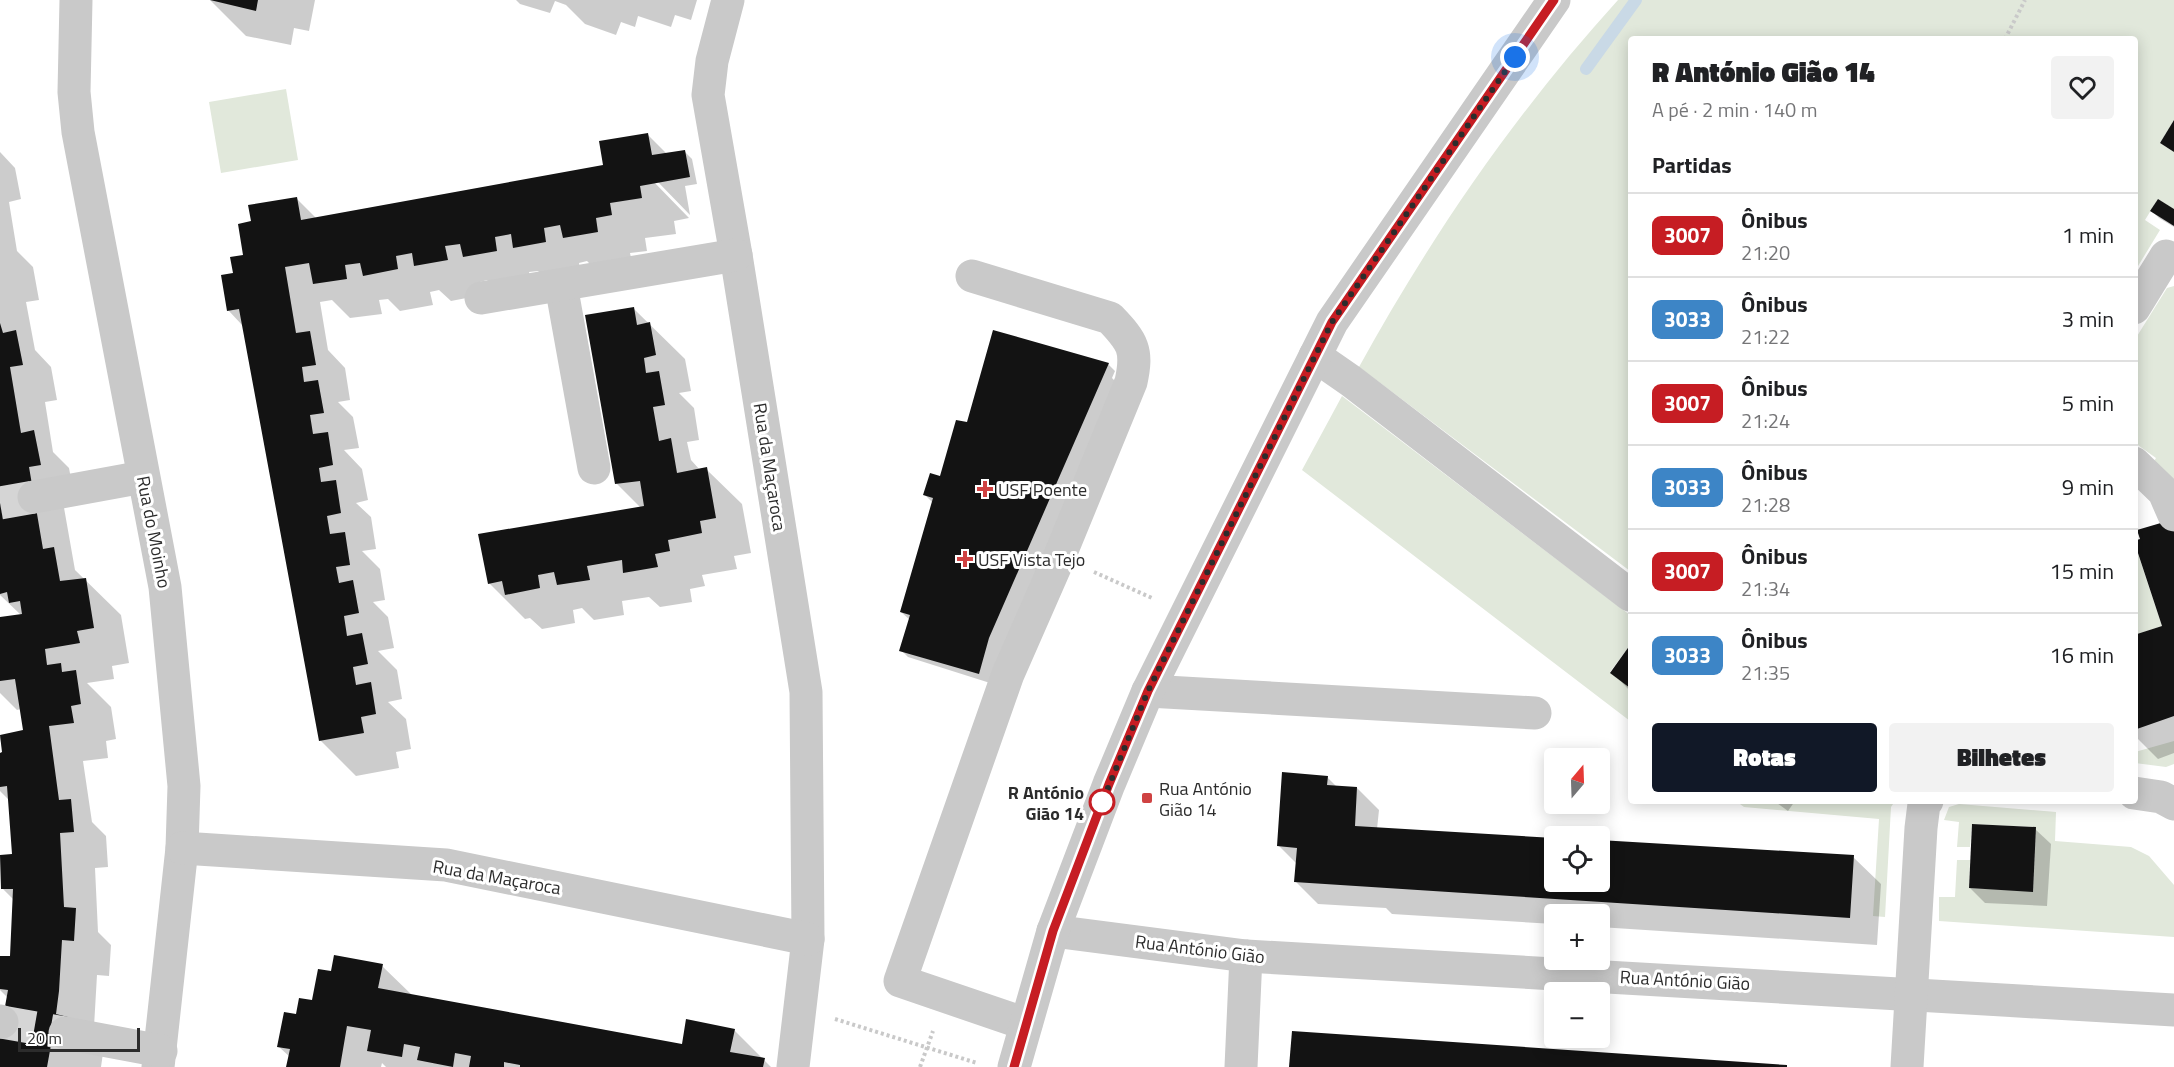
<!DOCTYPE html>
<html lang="pt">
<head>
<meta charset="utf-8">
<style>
	body { margin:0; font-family:"Titillium Web",sans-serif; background:#f2f2f2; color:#202124; height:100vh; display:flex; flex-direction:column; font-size:22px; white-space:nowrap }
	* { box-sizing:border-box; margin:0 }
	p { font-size:20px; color:#757577 }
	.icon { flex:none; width:33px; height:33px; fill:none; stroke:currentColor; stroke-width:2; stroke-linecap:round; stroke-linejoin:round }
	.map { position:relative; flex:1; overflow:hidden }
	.drawer { position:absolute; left:1628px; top:36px; width:510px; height:768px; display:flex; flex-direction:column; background:#fff; border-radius:6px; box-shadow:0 3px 15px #0003 }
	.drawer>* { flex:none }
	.badge { padding:0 12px; border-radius:9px; font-size:21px; line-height:39px }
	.needle { width:39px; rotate:19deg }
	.controls { position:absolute; left:1544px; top:748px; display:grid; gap:12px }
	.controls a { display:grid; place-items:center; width:66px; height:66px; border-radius:6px; background:#fff; box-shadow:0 3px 15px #0003; font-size:30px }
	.scale { position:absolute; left:18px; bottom:15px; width:122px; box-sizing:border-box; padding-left:6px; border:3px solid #2c2c2c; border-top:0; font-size:16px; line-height:21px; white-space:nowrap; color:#2c2c2c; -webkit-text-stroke:4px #fff; paint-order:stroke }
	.you { position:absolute; width:30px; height:30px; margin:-15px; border:4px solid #fff; border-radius:50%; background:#1a73e8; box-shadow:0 0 0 9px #1a73e833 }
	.map>.badge { position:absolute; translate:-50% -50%; box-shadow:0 0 0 3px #fff }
	h2 { padding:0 24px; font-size:22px; line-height:54px }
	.round { display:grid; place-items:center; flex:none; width:63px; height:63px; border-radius:6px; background:#f2f2f2 }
	.head { display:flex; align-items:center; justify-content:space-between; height:102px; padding:0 24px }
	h1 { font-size:28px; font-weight:800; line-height:45px }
	.action { display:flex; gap:12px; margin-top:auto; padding:12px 24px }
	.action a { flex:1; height:69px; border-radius:6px; background:#111827; color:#fff; font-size:24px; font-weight:800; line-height:69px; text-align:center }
	.action a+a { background:#f2f2f2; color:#202124 }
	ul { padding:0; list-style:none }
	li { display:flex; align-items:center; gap:18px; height:84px; padding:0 24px; border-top:2px solid #e0e0e0 }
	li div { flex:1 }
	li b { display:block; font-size:22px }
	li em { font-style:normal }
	li .badge { min-width:66px; font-weight:700; text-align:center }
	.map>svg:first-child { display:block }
</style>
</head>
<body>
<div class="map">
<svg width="2174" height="1067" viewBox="0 0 2174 1067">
	<rect width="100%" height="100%" fill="#fff"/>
	<!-- green -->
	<g fill="#e1e8db">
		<path d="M 1618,0 L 2174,0 L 2174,120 L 2160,143 L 2174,152 L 2174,209 L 2158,199 L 2145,220 L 2160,230 L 2135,271 L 2134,39 L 1630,39 L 1630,571 L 1359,367 C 1431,236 1517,111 1618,0 Z"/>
		<polygon points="286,89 298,160 221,173 209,102"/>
		<polygon points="2174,286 2174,494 2153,463 2156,458 2135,443 2134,341 2167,288"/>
		<polygon points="1342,396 1630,615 1630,645 1610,672 1630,688 1630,721 1302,470"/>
		<polygon points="2134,542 2162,626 2135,635 2134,635"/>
		<polygon points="2174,741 2174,764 2166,767 2135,763 2135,752"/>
		<polygon points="1736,801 1895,801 1891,807 1885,917 1873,916 1879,819 1744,807"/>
		<polygon points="1959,804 2056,812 2055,841 2131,847 2149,856 2174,885 2174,937 1939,921 1939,897 1955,897 1957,860 1970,860 1969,888 2033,891 2036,827 1972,824 1970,847 1957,847 1959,822 1944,820 1949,807"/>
	</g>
	<!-- shadow -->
	<g fill="#0003">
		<polygon points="210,0 315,0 309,31 294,28 291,45 246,36"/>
		<polygon points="516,0 697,0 691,20 675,15 671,27 638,16 635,27 621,22 616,35 585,24 566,5 555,1 550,13 520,4"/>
		<polygon points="647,134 667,154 684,151 692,159 697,184 685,186 690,215 657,181 653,181 689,218 674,221 676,234 645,238 647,251 630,253 633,267 599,273 587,261 579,263 581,277 550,282 538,271 529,272 532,286 499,292 487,280 480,282 482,295 451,301 439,290 430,292 433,305 400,311 388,299 379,300 382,314 350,318 332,300 320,302 328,350 345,368 350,400 338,402 353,417 359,448 344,450 362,469 368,500 356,503 371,517 376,549 362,551 380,569 385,600 373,602 388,617 394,648 378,651 397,670 402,699 388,702 406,719 411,749 396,752 399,768 356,776 320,740 243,326 228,310 235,275 245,256 253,222 297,199 317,219 605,166"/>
		<polygon points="0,152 15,168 21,199 9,202 17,251 33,267 39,300 26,302 35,350 51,367 57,400 45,402 53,452 69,468 75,500 63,502 75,570 121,615 129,663 112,666 114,679 87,683 111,707 116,739 106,741 108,758 83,761 92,822 106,836 108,867 95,868 98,932 111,945 109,976 97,975 94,1027 103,1053 101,1067 0,1067 0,1042 8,998 0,990 0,957 12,957 14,900 3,889 13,856 10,801 0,791 0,754 3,753 0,737 25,731 21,709 17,710 0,693 0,619 21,615 0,595"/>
		<polygon points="2152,211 2174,211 2174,227 2159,218"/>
		<polygon points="634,309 685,359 691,391 679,393 694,408 699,440 687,442 691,460 700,470 706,469 742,504 751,553 734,556 737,569 702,575 705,586 690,589 692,602 660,607 649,597 622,601 624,615 594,620 582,608 573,610 575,623 542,629 530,618 525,619 489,583 641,508 616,483"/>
		<polygon points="1108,364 1115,371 1112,378 1122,388 1009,689 908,657 901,650 910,620 901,612 933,503 925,495 941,478 968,424"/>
		<polygon points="2174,525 2174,753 2158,759 2134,735 2134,636 2164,627"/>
		<polygon points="1630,648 1630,691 1612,672"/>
		<polygon points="1327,777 1337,787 1357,788 1379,810 1377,829 1554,839 1554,882 1599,882 1599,842 1853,857 1881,884 1877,945 1599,927 1599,915 1554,915 1554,924 1392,914 1386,908 1318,904 1296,882 1297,864 1279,846"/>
		<polygon points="1774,801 1795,801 1788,811"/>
		<polygon points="2035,829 2051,844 2047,906 1985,903 1970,888"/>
		<polygon points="382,966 412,995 683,1046 734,1030 771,1067 386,1067 382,1063 381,1067 288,1067 290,1057 279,1047 298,1016 313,1001 332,973"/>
	</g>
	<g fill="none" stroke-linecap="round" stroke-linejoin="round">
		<!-- stream -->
		<polyline stroke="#c9d9e6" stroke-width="12" points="1586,69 1636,0"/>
	</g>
	<!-- building -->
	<g fill="#131313">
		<polygon points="210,0 258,0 256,11"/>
		<polygon points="2174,120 2174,152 2160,143"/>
		<polygon points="648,133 652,155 685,150 690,177 640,186 642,198 610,203 612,215 596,218 598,232 563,238 560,225 544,228 546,242 513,248 511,234 495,237 497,251 463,257 460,244 445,246 448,260 414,266 412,253 396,256 398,269 363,276 360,263 345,265 347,279 313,284 309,263 285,267 296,333 310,331 316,365 302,367 304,382 318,380 324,413 310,415 313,434 328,432 333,465 319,468 321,482 336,480 341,513 327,516 330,534 345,532 350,565 336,567 339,583 353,580 359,613 344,616 347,636 362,633 368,664 353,667 356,685 371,682 376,714 361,717 364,733 319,741 239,309 227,311 221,275 233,273 230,257 243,255 238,224 251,221 248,205 297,197 301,220 603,165 599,141"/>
		<polygon points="2158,199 2174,209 2174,226 2150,211"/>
		<polygon points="634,307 637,325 650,322 656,355 644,358 646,373 659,371 665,405 653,407 659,441 671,438 677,473 707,467 716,518 700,521 702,533 668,540 670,551 655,554 658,567 623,573 622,560 587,566 590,580 557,585 554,572 538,575 540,588 505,595 502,581 488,584 478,534 644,506 640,481 615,484 585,315"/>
		<polygon points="0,323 3,333 16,330 23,365 10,367 21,433 34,430 41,465 29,467 43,549 54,547 60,581 86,578 94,628 77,631 80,643 45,649 47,665 61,663 62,672 76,670 81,704 71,706 74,723 49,726 59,800 71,799 74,832 60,833 64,907 76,908 74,941 62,940 59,991 56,1014 68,1017 63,1047 51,1045 47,1067 0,1067 0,1034 8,990 0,989 0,956 10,956 13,889 1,889 0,855 12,854 7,786 0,787 0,753 2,752 0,735 23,730 15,679 0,681 0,617 22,614 20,601 9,603 7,592 0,594"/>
		<polygon points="993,330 1109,363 989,638 979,674 899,651 910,615 900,612 933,498 923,495 930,473 940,476 956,420 967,422"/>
		<polygon points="2171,520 2174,524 2174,716 2134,730 2134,635 2162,626 2134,541 2140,539 2137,530"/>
		<polygon points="1630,645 1630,688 1610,673"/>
		<polygon points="1282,772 1328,776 1327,785 1357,787 1355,826 1554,838 1554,882 1599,882 1599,840 1854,855 1850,918 1294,882 1297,848 1277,846"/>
		<polygon points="1972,824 2036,827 2033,892 1969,888"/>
		<polygon points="334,955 383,964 378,988 682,1044 686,1019 735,1029 730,1052 765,1058 763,1067 520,1067 520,1065 504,1062 504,1067 469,1067 471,1056 455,1053 453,1067 417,1060 420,1047 404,1044 402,1057 367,1051 371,1030 347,1026 340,1067 286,1067 290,1049 277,1047 284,1012 296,1014 299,998 312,1000 318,969 331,971"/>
		<polygon points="1292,1031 1787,1065 1787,1067 1289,1067"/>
	</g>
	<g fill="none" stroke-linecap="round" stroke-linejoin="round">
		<!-- minor-tunnel -->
		<g stroke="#d5d5d5" stroke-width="33" stroke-dasharray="33 16" stroke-linecap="butt">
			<polyline points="0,503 34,497"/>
			<polyline points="2,1022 65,1033"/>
		</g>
		<!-- path -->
		<g stroke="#c9c9c9" stroke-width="4" stroke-dasharray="3 3" stroke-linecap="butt">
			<polyline points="2005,39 2025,0"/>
			<polyline points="1094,572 1152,598"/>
			<polyline points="835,1019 977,1063"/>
			<polyline points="920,1067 933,1031"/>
		</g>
		<!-- minor -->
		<g stroke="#c9c9c9" stroke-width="33">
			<polyline points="76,0 74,92 78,132 165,587 184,786 182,848 158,1067"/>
			<polyline points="728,0 712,61 708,95 736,255 806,692 808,939 793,1067"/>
			<path d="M 972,276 L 1110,318 C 1133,342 1138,350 1131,382 L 1058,560 L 1008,674 L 900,981 L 1026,1024"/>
			<polyline points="561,285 594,468"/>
			<polyline points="481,298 736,255"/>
			<polyline points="2134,308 2166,256"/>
			<polyline points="1315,356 1351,381 1630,595"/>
			<polyline points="2134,463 2164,492 2174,515"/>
			<polyline points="34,497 143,477"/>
			<polyline points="1148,691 1535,713"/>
			<polyline points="2134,793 2161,797 2174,804"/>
			<polyline points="182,848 446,865 808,939"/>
			<polyline points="1053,931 1246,956 2174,1010"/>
			<polyline points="0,1021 2,1022"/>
			<polyline points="65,1033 161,1051"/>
			<polyline points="1014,1067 1053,931 1109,784 1148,691 1332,322 1554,0"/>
			<polyline points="1241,1067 1246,956"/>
			<polyline points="1907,1067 1921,828 1924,804 1927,801"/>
		</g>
	</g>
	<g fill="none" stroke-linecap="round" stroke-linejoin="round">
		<defs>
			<polyline id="line" points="1014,1067 1053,931 1109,784 1148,691 1332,322 1554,0"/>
		</defs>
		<!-- line casing -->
		<use href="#line" stroke="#fff" stroke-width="14"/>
		<!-- line -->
		<use href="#line" stroke="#c61d23" stroke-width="9"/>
		<!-- walk -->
		<polyline stroke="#2c2c2c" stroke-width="6" stroke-dasharray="0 10.8" points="1102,802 1101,805 1148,691 1332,322 1515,57"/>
	</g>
	<!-- markers -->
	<g fill="#cf4242" stroke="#fff" stroke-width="2">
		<path d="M982 480h6v6h6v6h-6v6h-6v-6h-6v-6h6z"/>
		<path d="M962 550h6v6h6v6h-6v6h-6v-6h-6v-6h6z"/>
		<rect x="1141" y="792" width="12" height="12" rx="3"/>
	</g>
	<circle fill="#fff" stroke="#c61d23" stroke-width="3" cx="1102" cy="802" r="12"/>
	<g text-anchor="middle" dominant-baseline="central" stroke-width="6" stroke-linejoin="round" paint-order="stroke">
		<!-- street labels -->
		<g font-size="18" fill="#2c2c2c" stroke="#fff">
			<text transform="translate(770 467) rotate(81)">Rua da Maçaroca</text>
			<text transform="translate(154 532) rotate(79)">Rua do Moinho</text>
			<text transform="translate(497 877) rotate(10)">Rua da Maçaroca</text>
			<text transform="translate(1200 949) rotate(7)">Rua António Gião</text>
			<text transform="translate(1685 980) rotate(3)">Rua António Gião</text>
		</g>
		<!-- poi labels -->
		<g font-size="18" fill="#2c2c2c" stroke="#fff" text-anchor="start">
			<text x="998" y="489">USF Poente</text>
			<text x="978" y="559">USF Vista Tejo</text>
			<text x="1159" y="788">Rua António<tspan x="1159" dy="21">Gião 14</tspan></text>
		</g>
		<!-- stop labels -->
		<g font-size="18" font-weight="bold" fill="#2c2c2c" stroke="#fff" text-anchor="end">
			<text x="1084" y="792">R António<tspan x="1084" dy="21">Gião 14</tspan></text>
		</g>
	</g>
</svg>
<div class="controls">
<a><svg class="needle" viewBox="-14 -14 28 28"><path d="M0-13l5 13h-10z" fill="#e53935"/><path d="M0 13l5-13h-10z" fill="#757577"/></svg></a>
<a><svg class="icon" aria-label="locate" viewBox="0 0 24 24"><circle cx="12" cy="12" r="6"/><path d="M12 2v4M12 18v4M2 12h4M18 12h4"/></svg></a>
<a>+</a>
<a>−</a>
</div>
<div class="scale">20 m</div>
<div class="you" style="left:1515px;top:57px"></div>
<section class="drawer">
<div class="head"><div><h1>R António Gião 14</h1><p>A pé · 2 min · 140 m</p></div><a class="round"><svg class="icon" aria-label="heart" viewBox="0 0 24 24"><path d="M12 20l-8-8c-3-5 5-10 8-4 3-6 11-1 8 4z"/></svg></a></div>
<h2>Partidas</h2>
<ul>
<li><span class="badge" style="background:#c61d23;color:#fff">3007</span><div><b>Ônibus</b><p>21:20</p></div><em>1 min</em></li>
<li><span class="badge" style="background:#3d85c6;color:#fff">3033</span><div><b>Ônibus</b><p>21:22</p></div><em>3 min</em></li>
<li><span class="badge" style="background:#c61d23;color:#fff">3007</span><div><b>Ônibus</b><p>21:24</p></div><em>5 min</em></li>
<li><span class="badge" style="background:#3d85c6;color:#fff">3033</span><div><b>Ônibus</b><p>21:28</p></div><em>9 min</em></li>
<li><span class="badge" style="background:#c61d23;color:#fff">3007</span><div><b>Ônibus</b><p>21:34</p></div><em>15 min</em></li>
<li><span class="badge" style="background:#3d85c6;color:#fff">3033</span><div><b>Ônibus</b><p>21:35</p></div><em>16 min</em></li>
</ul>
<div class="action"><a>Rotas</a><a>Bilhetes</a></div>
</section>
</div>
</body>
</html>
